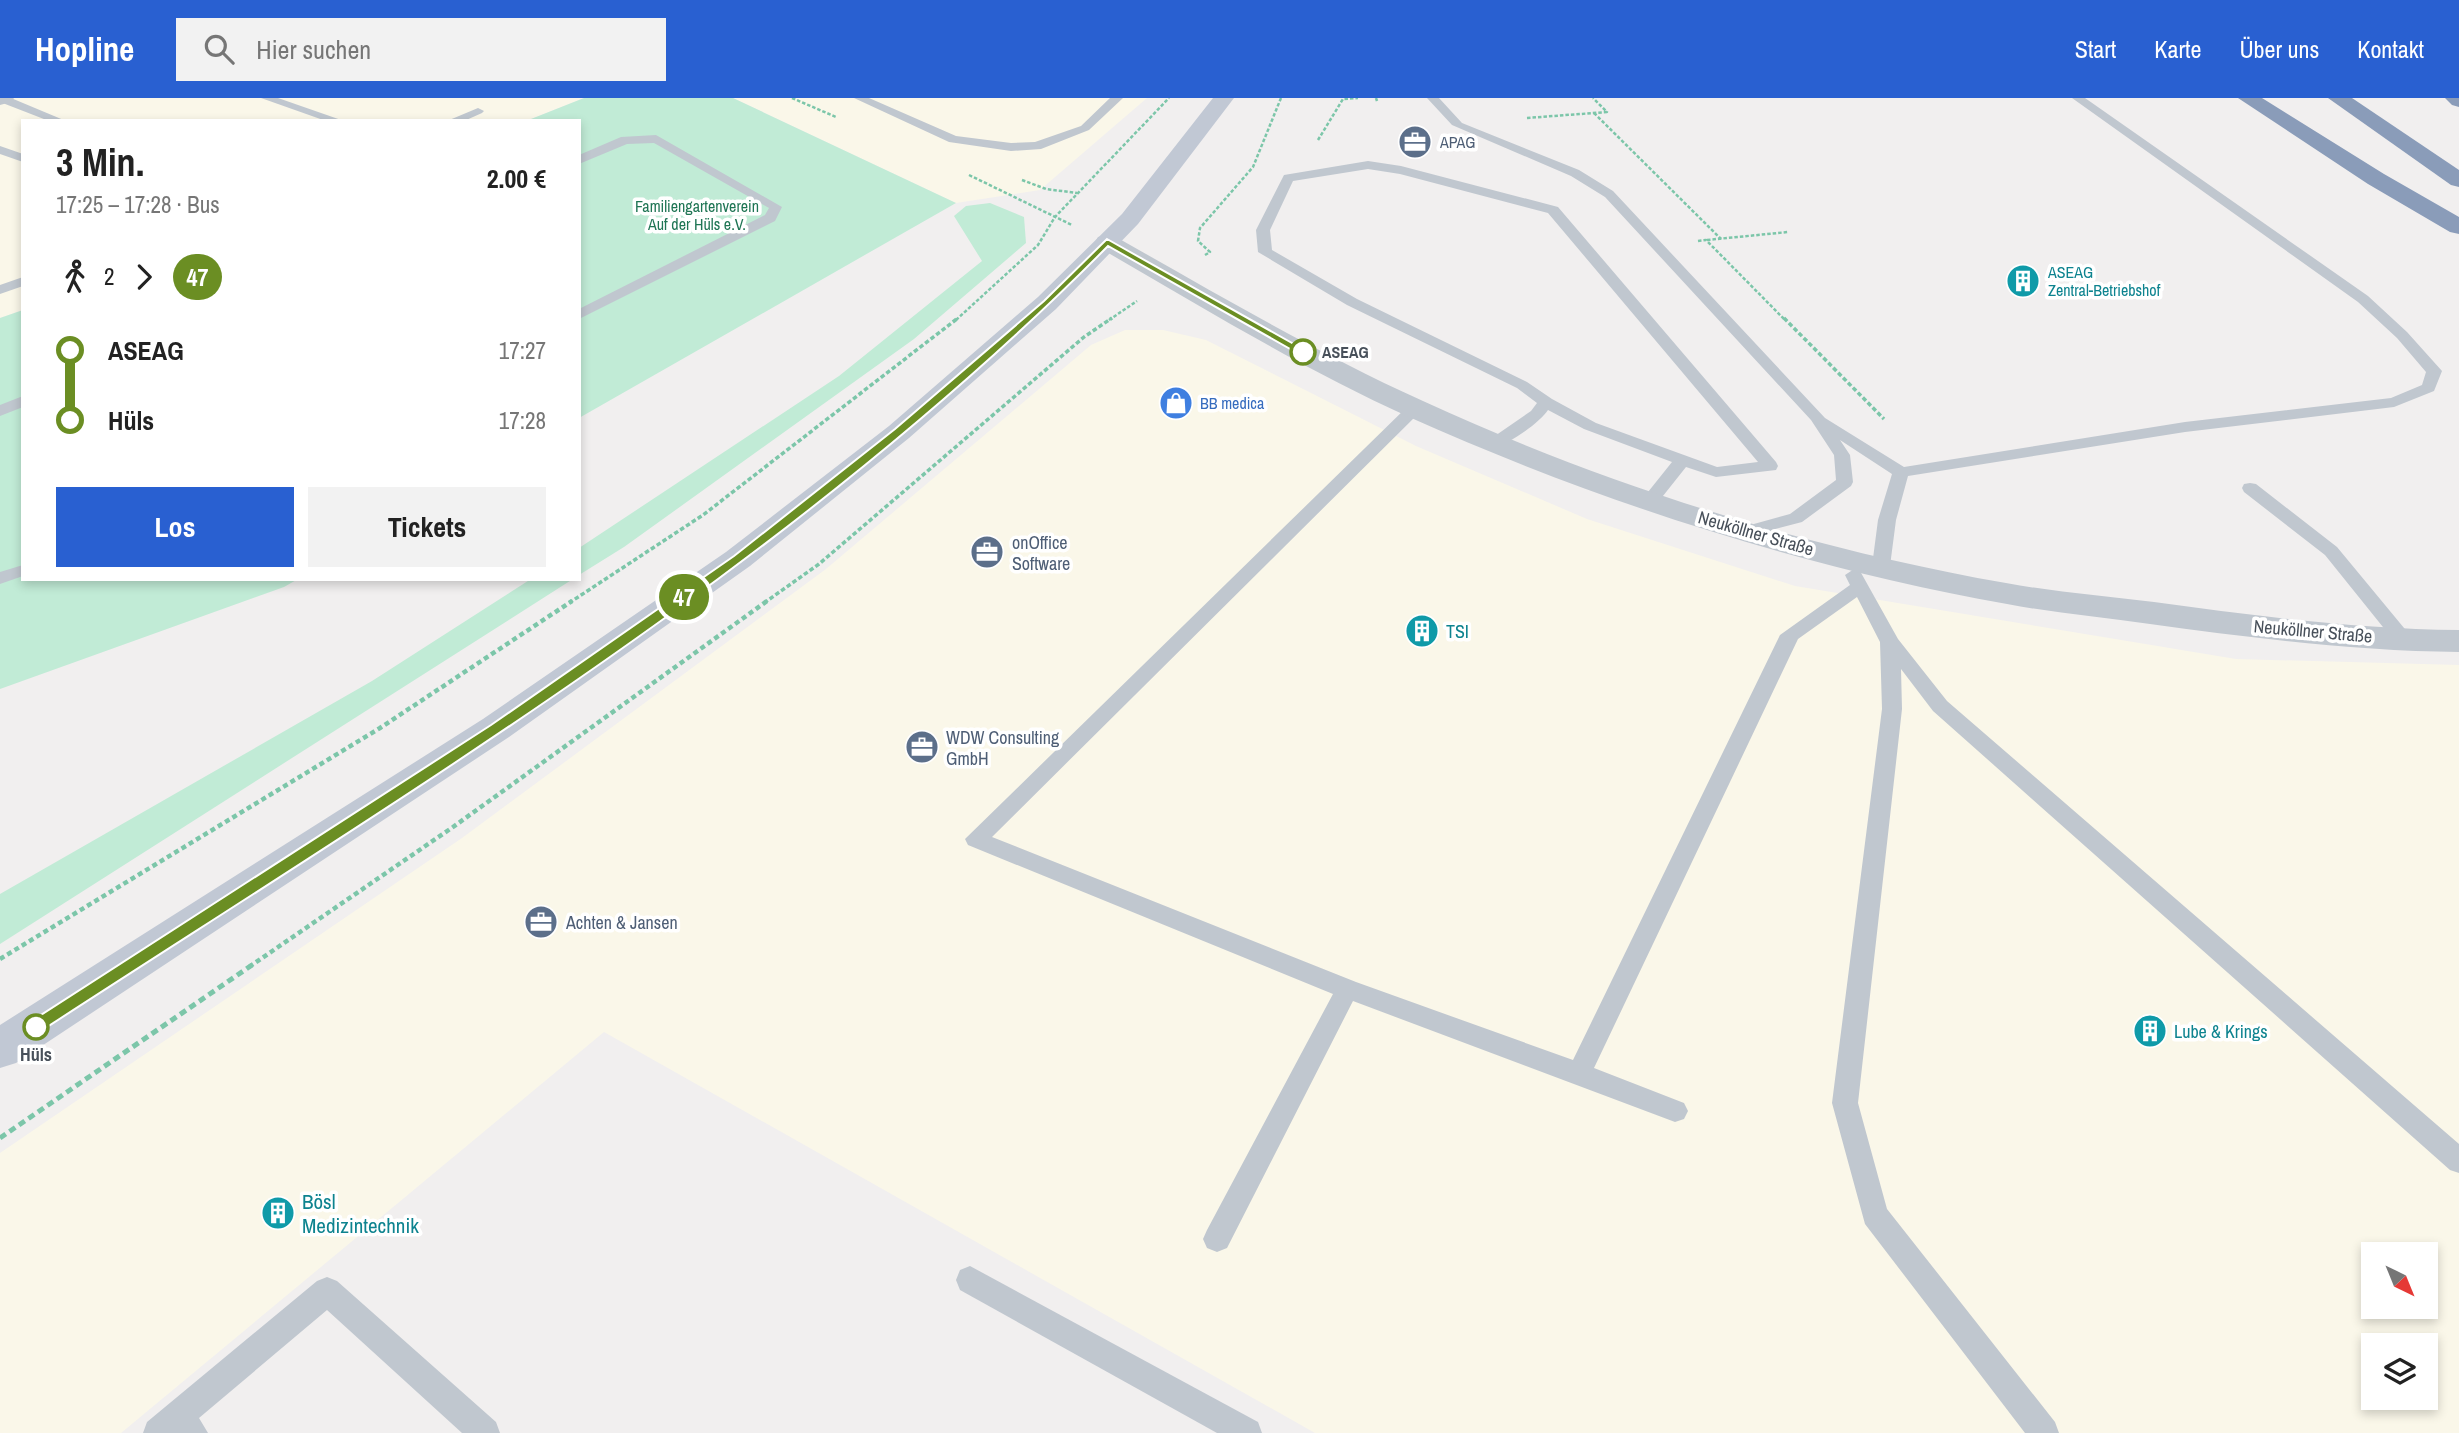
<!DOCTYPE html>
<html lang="de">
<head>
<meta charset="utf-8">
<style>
	body { margin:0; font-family:"Archivo Narrow",sans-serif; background:#f2f2f2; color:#222; height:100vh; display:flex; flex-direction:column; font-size:26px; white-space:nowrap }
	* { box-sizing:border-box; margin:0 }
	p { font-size:23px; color:#767676 }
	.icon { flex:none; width:38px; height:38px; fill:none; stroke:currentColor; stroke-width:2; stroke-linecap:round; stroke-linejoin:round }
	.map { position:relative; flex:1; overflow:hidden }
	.sheet { position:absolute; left:21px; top:21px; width:560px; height:462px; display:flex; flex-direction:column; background:#fff; border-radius:0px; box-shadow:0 4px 10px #0003 }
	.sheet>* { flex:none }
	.badge { padding:0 14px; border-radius:23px; font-size:24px; line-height:46px }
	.needle { width:46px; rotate:137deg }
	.fabs { position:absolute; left:2361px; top:1144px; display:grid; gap:14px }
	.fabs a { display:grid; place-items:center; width:77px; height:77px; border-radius:0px; background:#fff; box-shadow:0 4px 10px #0003; font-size:35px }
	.map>.badge { position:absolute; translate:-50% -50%; box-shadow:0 0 0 4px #fff }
	.legs { display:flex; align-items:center; gap:10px; height:77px; padding:0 35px; font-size:23px }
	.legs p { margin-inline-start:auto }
	.headline { display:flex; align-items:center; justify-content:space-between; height:119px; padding:0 35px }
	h1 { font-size:38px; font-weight:800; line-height:52px }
	.cta { display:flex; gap:14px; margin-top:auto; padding:14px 35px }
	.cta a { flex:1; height:80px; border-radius:0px; background:#2960d1; color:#fff; font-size:28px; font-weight:800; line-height:80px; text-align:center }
	.cta a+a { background:#f2f2f2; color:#222 }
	ul { padding:0 35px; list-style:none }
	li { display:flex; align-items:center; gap:24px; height:70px; font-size:26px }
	li i { display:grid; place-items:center; width:10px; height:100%; margin:0 9px; background:currentColor }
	li i::after { content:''; width:18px; height:18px; margin:-9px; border:5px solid; border-radius:50%; background:#fff }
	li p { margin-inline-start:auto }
	li:first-child i { background:linear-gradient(#0000 50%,currentColor 0) }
	li:last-child i { background:linear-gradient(currentColor 50%,#0000 0) }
	header { display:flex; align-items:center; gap:42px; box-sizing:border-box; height:98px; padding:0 35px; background:#2960d1; color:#fff }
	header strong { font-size:33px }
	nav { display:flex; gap:38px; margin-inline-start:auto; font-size:24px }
	.search { width:490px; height:63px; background:#f2f2f2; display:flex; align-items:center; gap:18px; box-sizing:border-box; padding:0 24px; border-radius:0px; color:#767676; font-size:26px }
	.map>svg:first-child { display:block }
</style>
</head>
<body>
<header>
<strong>Hopline</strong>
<div class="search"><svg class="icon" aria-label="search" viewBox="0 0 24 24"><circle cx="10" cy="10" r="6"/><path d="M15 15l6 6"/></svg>Hier suchen</div>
<nav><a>Start</a><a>Karte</a><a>Über uns</a><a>Kontakt</a></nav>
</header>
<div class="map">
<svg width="2459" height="1335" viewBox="0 0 2459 1335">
	<rect width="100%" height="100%" fill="#f1efef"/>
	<!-- commercial -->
	<g fill="#faf7e9" fill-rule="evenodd">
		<polygon points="0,0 584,0 526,23 23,23 23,212 0,220"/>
		<polygon points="733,0 1147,0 1040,92 956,105"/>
		<path d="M 1125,232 L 1163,232 L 1206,242 L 1416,348 L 1587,421 L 1795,488 L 2236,561 L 2459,567 L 2459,1335 L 1315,1335 L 604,934 L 121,1335 L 0,1335 L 0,1055 L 462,740 L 826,471 L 1091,247 ZM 2373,1157 L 2426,1157 L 2426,1209 L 2373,1209 ZM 2373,1248 L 2426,1248 L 2426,1300 L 2373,1300 Z"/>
	</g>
	<!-- green -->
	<g fill="#c1ebd6">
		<polygon points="584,0 733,0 956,105 579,320 579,23 526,23"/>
		<polygon points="990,105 1024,119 1026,145 914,241 624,449 579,477 579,450 839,278 982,163 954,118 966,108"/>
		<polygon points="23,212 23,481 298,481 284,489 0,591 0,220"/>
		<polygon points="531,481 573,481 0,846 0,796 372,583"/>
	</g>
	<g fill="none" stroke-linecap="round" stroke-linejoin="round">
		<!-- path-far3 -->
		<g stroke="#7cc6a9" stroke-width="2.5" stroke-dasharray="3.5 2" stroke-linecap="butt">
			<polyline points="792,0 836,19"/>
			<polyline points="1376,0 1377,3"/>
			<polyline points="1594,15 1721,141"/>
			<polyline points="1527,20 1607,14 1593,0"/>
			<polyline points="1318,42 1343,1 1358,0"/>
			<polyline points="969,77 1072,127"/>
			<polyline points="1022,82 1046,91 1077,95"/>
			<polyline points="1707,142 1788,134"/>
			<polyline points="1698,143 1706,142 1785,222"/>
			<polyline points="1205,157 1210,154 1198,143 1200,130 1253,69 1281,0"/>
			<polyline points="956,222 1038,147 1055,119 1169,0"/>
			<polyline points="1109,222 1137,203"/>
		</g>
		<!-- path-far2 -->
		<g stroke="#7cc6a9" stroke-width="3.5" stroke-dasharray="4.5 2.5" stroke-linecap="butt">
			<polyline points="1784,220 1884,321"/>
			<polyline points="569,505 703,417 958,220"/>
			<polyline points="764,505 819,466 1084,239 1112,220"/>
		</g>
		<!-- path-far1 -->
		<g stroke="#7cc6a9" stroke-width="4.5" stroke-dasharray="5 3.5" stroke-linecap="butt">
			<polyline points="0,861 380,630 572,503"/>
			<polyline points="249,869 453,729 767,503"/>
		</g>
		<!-- path -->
		<polyline stroke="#7cc6a9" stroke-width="5" stroke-dasharray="7 4.5" stroke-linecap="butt" points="0,1040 252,867"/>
		<!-- lane -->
		<g fill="#c0c7cf" fill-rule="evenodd">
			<polygon points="0,0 11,0 66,23 49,23 0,4"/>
			<polygon points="261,0 278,0 344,23 326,23"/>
			<polygon points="854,0 869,0 956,38 1011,45 1035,44 1081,28 1110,0 1123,0 1089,32 1041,51 1011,53 949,44"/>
			<polygon points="1427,0 1439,0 1462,25 1579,72 1613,93 1825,320 1904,369 2185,324 2391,300 2422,287 2426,274 2397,240 2358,204 2072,0 2085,0 2368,198 2407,234 2442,273 2434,293 2394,309 2185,334 1908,378 1896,422 1890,468 1881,474 1872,468 1878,422 1892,376 1840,342 1850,357 1853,384 1851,388 1802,424 1749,438 1743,437 1740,433 1743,429 1790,416 1836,382 1834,357 1811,322 1605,99 1571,78 1452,27"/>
			<polygon points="478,10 484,13 482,15 464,23 447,23"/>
			<polygon points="656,37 782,109 775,123 579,221 579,211 765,117 769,110 654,45 627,46 579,66 579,57 621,39"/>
			<polygon points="0,48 23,56 23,64 0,56"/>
			<path d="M 1368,63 L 1401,68 L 1558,109 L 1776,364 L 1778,368 L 1776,372 L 1716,379 L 1686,369 L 1655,408 L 1649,409 L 1640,404 L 1672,364 L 1584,331 L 1548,312 C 1540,324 1504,352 1489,348 L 1487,345 L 1489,342 L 1531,313 L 1537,305 L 1517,290 L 1347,207 L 1258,154 L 1256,132 L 1284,77 ZM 1368,71 L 1400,76 L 1548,115 L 1758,364 L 1717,369 L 1596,325 L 1552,301 L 1527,284 L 1357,201 L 1272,152 L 1270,132 L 1293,83 Z"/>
			<polygon points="23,179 23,188 0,196 0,187"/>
			<polygon points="23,298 23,309 0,318 0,307"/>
			<polygon points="1415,305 1423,310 1421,313 992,739 1356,884 1573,962 1780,537 1850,487 1845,477 1854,471 1860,473 1898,541 1947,603 2459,1046 2459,1075 2450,1072 1933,613 1901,571 1902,611 1858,1005 1887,1111 2055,1324 2059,1335 2025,1335 1865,1126 1832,1005 1882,611 1880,544 1857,499 1798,541 1594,970 1684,1005 1688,1013 1684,1021 1675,1024 1353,903 1227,1150 1217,1154 1207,1150 1203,1141 1207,1132 1333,896 968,747 965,741 1409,307"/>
			<polygon points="2250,385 2256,386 2337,449 2409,536 2412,540 2409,544 2395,544 2325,457 2244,394 2242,390 2244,386"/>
			<polygon points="23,467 23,478 0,486 0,474"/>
			<polygon points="970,1168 1258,1324 1262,1335 1217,1335 960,1192 956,1182 960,1172"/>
			<polygon points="327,1179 337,1183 496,1324 500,1335 462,1335 327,1212 199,1320 208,1335 143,1335 147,1324 317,1183"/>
		</g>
		<!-- street -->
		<g fill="#c0c7cf" fill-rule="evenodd">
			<polygon points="0,0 14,0 11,4 0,7"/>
			<path d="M 1107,137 L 1116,139 C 1217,196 1317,255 1423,303 C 1607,388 1807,450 2006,485 C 2055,494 2105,498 2154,504 C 2256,518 2357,531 2459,532 L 2459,554 C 2355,553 2253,540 2150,526 C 2102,519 2054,515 2007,506 C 1801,469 1599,404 1409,319 C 1301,270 1200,208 1098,149 L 1095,144 L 1098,139 Z"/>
		</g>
		<!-- secondary -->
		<polygon fill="#c1c8d4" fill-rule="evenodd" points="1213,0 1234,0 1138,126 1056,211 909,340 750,468 509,639 16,965 0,970 0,927 483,621 726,454 889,328 1038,199 1122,116"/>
		<!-- highway -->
		<g fill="#8a9cb9" fill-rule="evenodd">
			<polygon points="2238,0 2262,0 2384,76 2459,119 2459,136 2450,134 2368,86"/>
			<polygon points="2328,0 2352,0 2459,72 2459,89 2451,87"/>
			<polygon points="2445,0 2459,0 2459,9 2452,7"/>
		</g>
	</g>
	<!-- line-1 -->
	<path fill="#6b8e23" stroke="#fff" stroke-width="2" d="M 1107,141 L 1308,254 L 1299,256 L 1108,148 C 797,463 410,693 41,933 L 30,933 L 27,929 L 30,924 L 491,627 L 734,458 L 895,331 L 1044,203 Z"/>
	<!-- icons -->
	<defs>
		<symbol id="office-disc" viewBox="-11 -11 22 22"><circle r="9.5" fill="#5c6f8a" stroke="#fff"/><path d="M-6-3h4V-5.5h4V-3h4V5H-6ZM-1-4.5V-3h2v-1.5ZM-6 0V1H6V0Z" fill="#fff"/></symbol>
		<symbol id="building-disc" viewBox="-11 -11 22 22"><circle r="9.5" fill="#0f9aa8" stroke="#fff"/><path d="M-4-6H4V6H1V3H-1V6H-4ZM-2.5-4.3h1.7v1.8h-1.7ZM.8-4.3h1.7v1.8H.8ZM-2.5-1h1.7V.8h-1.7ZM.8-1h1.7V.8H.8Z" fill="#fff"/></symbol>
		<symbol id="shop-disc" viewBox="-11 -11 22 22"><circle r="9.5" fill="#3f7fe0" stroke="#fff"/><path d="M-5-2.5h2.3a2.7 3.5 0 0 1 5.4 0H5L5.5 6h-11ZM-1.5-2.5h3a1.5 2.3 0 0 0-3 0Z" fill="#fff"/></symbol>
	</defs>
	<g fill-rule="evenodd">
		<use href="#office-disc" x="1396" y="25" width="38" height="38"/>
		<use href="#building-disc" x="2004" y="164" width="38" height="38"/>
		<use href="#shop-disc" x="1157" y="286" width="38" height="38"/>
		<use href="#office-disc" x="968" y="435" width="38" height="38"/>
		<use href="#building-disc" x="1403" y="514" width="38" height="38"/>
		<use href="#office-disc" x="903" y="630" width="38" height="38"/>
		<use href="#office-disc" x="522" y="805" width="38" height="38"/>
		<use href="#building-disc" x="2131" y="914" width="38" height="38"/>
		<use href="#building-disc" x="259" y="1096" width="38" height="38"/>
	</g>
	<!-- markers -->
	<g fill="#fff" stroke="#6b8e23" stroke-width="3.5">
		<circle cx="1303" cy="254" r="12"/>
		<circle cx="36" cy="929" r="12"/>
	</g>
	<g text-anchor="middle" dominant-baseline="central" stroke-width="7" stroke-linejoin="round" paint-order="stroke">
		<!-- far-service labels -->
		<g font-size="16" fill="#4e5e75" stroke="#fff" text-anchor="start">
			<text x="1440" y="44">APAG</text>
		</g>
		<!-- far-park labels -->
		<g font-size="16" fill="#1f7554" stroke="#fff">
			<text x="697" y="108">Familiengartenverein<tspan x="697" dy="18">Auf der Hüls e.V.</tspan></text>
		</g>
		<!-- far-culture labels -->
		<g font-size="16" fill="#0d838f" stroke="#fff" text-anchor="start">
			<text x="2048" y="174">ASEAG<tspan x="2048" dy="18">Zentral-Betriebshof</tspan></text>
		</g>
		<!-- far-stop labels -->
		<g font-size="16" font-weight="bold" fill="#48505a" stroke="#fff" text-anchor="start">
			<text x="1322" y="254">ASEAG</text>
		</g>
		<!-- far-shop labels -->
		<g font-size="16" fill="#366cbe" stroke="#fff" text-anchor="start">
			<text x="1200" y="305">BB medica</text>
		</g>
		<!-- street labels -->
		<g font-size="18" fill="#48505a" stroke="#fff">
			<text transform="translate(1756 435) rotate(16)">Neuköllner Straße</text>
			<text transform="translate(2313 533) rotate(5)">Neuköllner Straße</text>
		</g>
		<!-- service labels -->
		<g font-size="18" fill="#4e5e75" stroke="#fff" text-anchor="start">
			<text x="1012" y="444">onOffice<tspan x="1012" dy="21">Software</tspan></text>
			<text x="946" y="639">WDW Consulting<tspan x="946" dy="21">GmbH</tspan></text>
			<text x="566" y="824">Achten &amp; Jansen</text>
		</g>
		<!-- culture labels -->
		<g font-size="18" fill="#0d838f" stroke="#fff" text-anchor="start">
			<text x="1446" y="533">TSI</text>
			<text x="2174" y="933">Lube &amp; Krings</text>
		</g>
		<!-- stop labels -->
		<g font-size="18" font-weight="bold" fill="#48505a" stroke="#fff">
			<text x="36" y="956">Hüls</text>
		</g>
		<!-- near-culture labels -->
		<g font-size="21" fill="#0d838f" stroke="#fff" text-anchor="start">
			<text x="302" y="1103">Bösl<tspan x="302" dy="24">Medizintechnik</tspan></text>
		</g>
	</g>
</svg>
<div class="fabs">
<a><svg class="needle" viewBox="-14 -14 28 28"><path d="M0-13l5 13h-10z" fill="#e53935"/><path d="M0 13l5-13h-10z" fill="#767676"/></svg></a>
<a><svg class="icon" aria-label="layers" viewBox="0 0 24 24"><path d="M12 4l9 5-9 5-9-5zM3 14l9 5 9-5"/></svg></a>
</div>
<b class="badge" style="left:684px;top:499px;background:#6b8e23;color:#fff">47</b>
<section class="sheet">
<div class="headline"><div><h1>3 Min.</h1><p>17:25 – 17:28 · Bus</p></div><b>2.00 €</b></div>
<div class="legs"><svg class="icon" aria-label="walk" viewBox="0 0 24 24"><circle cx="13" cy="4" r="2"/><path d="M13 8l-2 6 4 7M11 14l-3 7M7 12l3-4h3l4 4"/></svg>2<svg class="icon" aria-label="forward" viewBox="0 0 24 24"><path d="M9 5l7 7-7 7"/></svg><b class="badge" style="background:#6b8e23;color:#fff">47</b></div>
<ul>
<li><i style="color:#6b8e23"></i><b>ASEAG</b><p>17:27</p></li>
<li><i style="color:#6b8e23"></i><b>Hüls</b><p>17:28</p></li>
</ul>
<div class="cta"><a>Los</a><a>Tickets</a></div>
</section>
</div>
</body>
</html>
